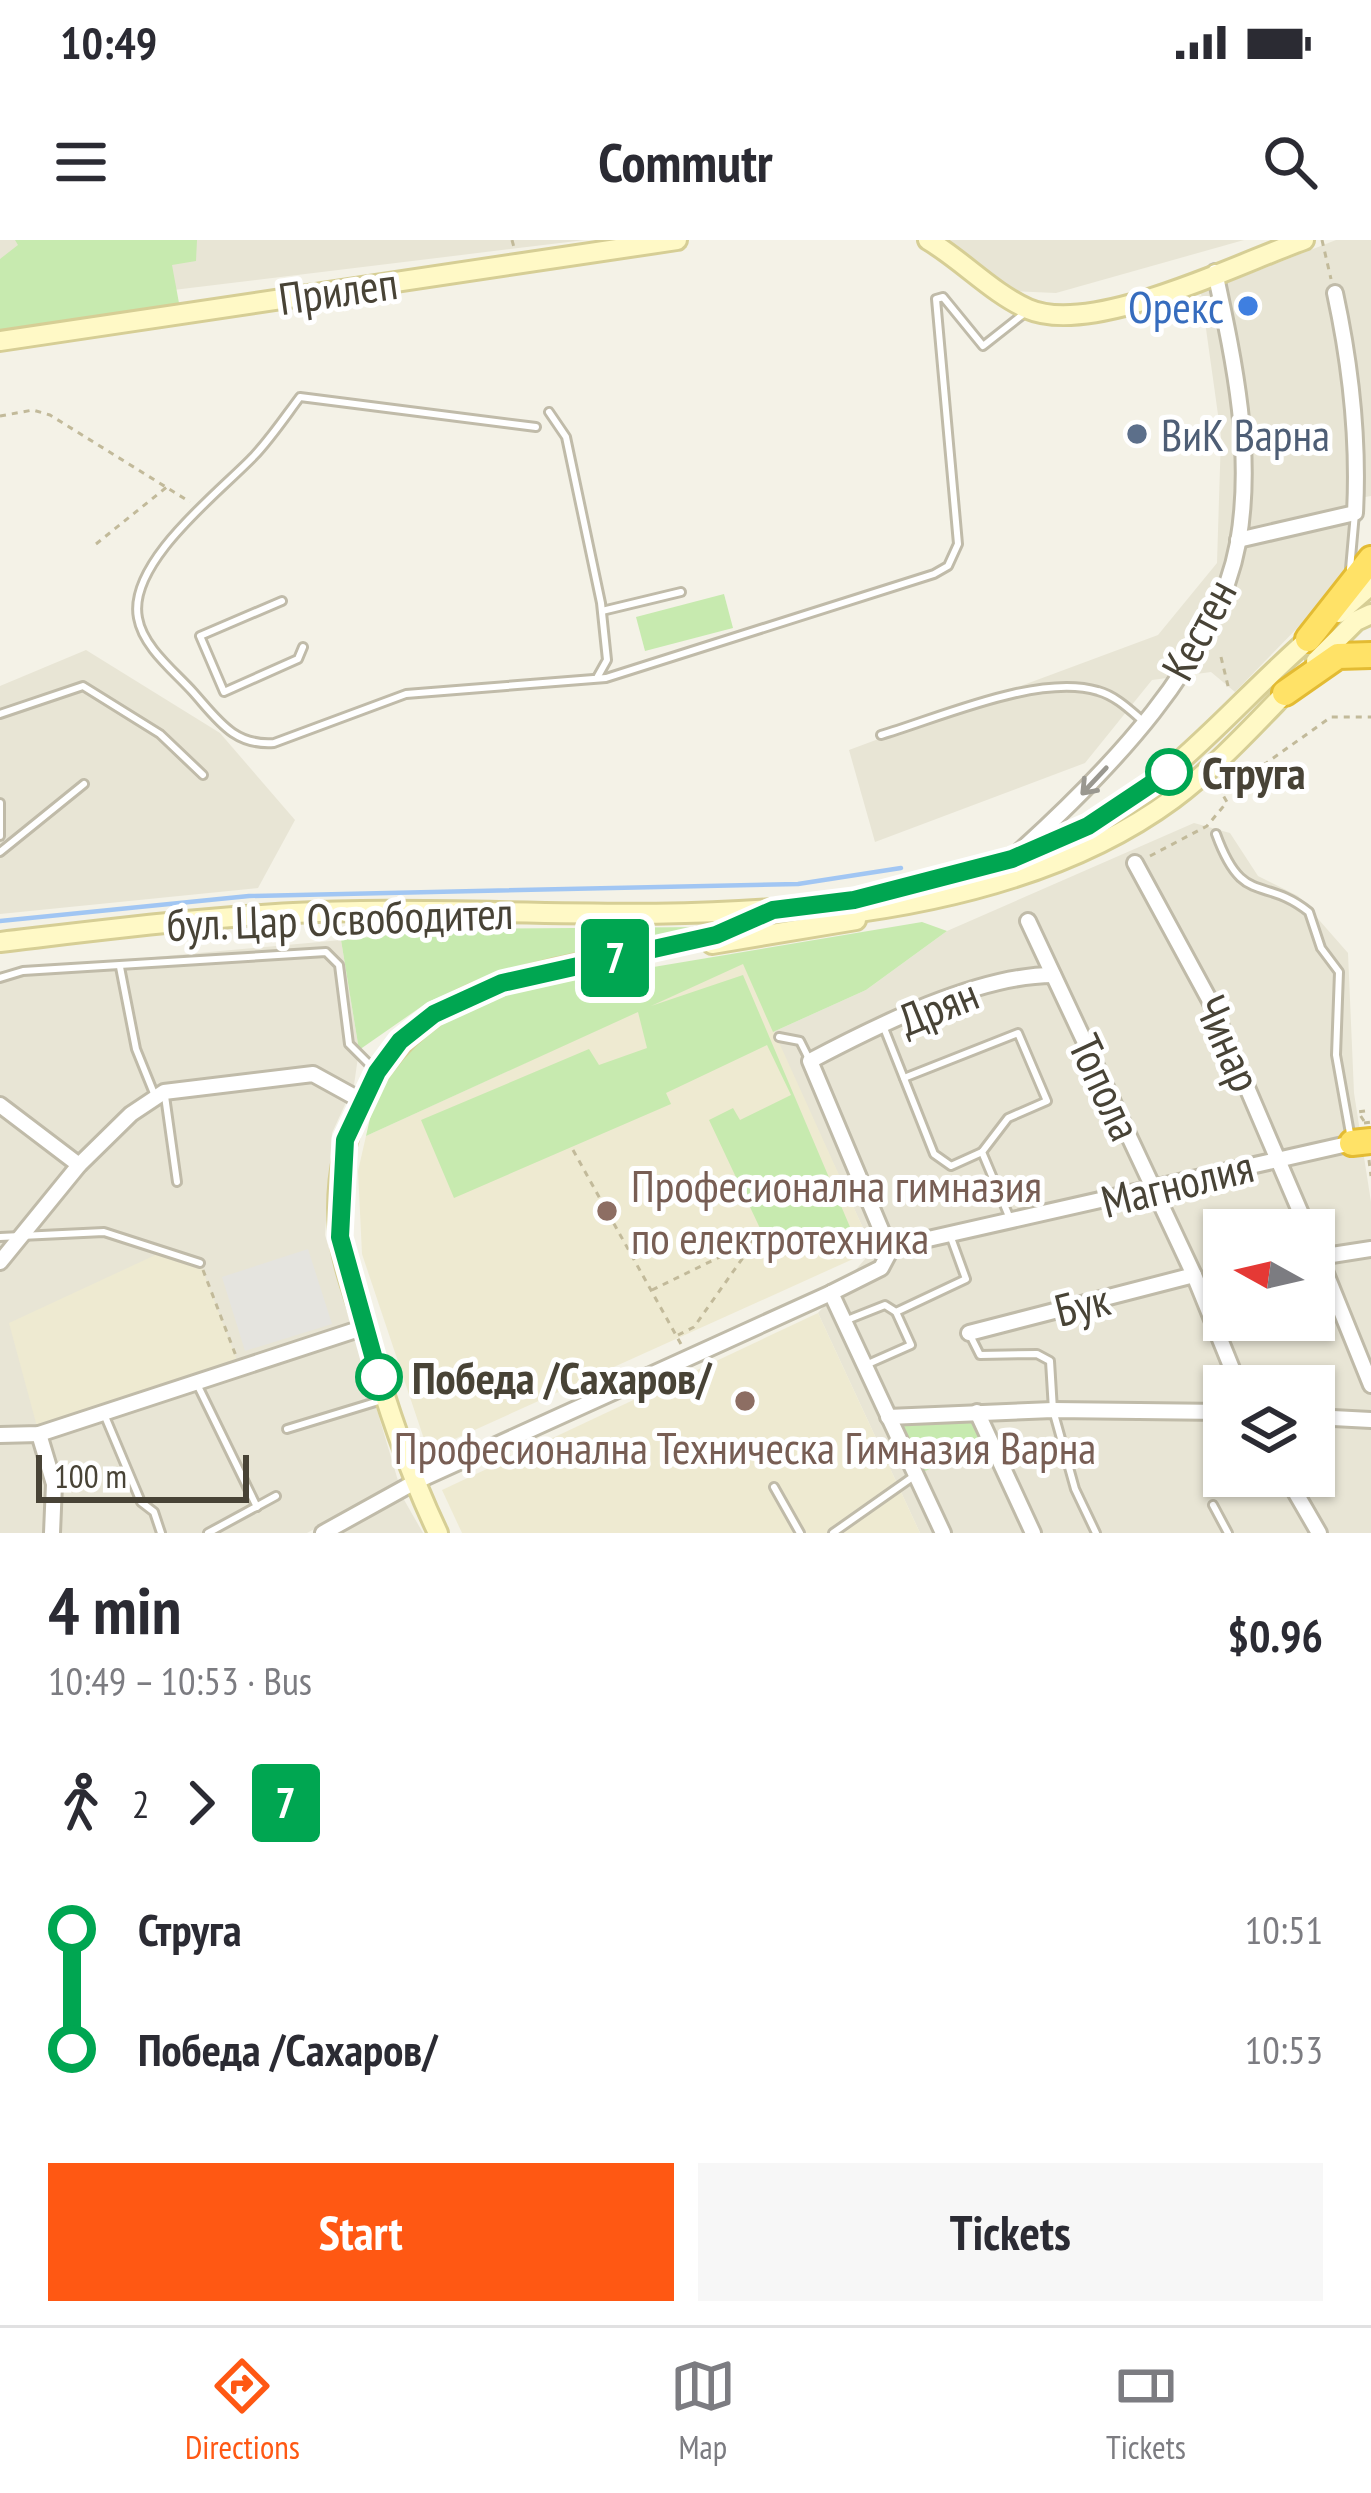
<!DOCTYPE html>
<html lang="en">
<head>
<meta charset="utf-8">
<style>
	body { margin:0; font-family:"PT Sans Narrow",sans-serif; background:#f7f7f7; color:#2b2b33; height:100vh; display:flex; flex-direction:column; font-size:45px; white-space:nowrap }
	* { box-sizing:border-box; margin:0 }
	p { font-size:39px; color:#7c7c81 }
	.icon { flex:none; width:66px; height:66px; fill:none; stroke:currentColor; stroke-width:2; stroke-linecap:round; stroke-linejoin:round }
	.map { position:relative; height:1293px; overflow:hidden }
	.details { display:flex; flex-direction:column; background:#fff; flex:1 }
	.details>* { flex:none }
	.badge { padding:0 24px; border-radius:9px; font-size:42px; line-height:78px }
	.needle { width:78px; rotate:278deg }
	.controls { position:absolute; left:1203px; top:969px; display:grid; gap:24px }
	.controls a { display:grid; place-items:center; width:132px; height:132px; border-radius:0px; background:#fff; box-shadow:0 3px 9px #0004; font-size:60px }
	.scale { position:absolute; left:36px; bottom:30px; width:213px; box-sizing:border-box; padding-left:12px; border:6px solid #484336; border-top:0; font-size:33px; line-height:42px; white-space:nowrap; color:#484336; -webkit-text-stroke:9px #fff; paint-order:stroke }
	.map>.badge { position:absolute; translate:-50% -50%; box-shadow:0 0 0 6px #fff }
	.legs { display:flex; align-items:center; gap:18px; height:132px; padding:0 48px; font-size:39px }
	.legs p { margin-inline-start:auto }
	.headline { display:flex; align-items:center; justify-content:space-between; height:204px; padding:0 48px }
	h1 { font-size:66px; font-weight:700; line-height:90px }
	.primary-button { display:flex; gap:24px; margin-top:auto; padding:24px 48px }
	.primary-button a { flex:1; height:138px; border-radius:0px; background:#ff5813; color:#fff; font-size:48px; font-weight:700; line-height:138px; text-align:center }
	.primary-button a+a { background:#f7f7f7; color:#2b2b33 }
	ul { padding:0 48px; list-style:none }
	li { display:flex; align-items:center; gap:42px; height:120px; font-size:45px }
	li i { display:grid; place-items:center; width:18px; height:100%; margin:0 15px; background:currentColor }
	li i::after { content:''; width:30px; height:30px; margin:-15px; border:9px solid; border-radius:50%; background:#fff }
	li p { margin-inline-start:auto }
	li:first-child i { background:linear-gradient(#0000 50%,currentColor 0) }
	li:last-child i { background:linear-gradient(currentColor 50%,#0000 0) }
	.status { display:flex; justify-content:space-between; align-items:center; height:84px; padding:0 60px; background:#fff; direction:ltr }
	.status svg { height:33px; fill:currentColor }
	header { display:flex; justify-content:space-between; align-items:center; height:156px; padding:0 48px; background:#fff; font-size:54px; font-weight:700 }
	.tabs { display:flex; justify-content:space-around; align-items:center; height:168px; border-top:3px solid #e1e1e2; background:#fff; font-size:33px; color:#7c7c81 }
	.tabs a { display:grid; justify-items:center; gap:6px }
	.tabs .on { color:#ff5813 }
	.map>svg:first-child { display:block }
</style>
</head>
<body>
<div class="status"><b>10:49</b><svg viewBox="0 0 49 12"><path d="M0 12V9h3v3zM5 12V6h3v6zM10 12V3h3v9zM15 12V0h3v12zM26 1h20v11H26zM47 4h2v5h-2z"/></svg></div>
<header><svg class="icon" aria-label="menu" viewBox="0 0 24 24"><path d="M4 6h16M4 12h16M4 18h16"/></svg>Commutr<svg class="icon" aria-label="search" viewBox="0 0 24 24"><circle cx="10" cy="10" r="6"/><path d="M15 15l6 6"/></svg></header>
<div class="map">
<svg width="1371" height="1293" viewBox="0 0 1371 1293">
	<rect width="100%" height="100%" fill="#f4f2e7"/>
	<!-- residential -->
	<g fill="#e8e5d5" fill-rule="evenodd">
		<polygon points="0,0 585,0 0,71"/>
		<polygon points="945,0 1244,0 1056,53 1013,51"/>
		<polygon points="1336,0 1371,0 1371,256 1354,259 1346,338 1235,452 1211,432 1152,440 1085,523 875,602 849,510 1158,395 1217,323 1221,196 1201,53"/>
		<polygon points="86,410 220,493 295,580 258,648 0,674 0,446"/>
		<path d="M 1194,583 L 1230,593 L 1258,636 L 1298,656 L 1348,713 L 1354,853 L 1371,962 L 1371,1293 L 920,1293 L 818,1073 L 873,1010 L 773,792 L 866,750 L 947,691 ZM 1224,990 L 1314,990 L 1314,1080 L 1224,1080 ZM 1224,1146 L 1314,1146 L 1314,1236 L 1224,1236 Z"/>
		<polygon points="341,700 359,810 354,845 332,893 325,995 399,1244 307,1293 0,1293 0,731"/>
		<polygon points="403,1258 423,1293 343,1293"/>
	</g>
	<!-- education -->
	<g fill="#eeead1">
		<polygon points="743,723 873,1010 428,1211 362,1014 358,931 366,896"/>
		<polygon points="164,1011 200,1023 240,1128 39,1194 9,1083"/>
		<polygon points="818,1073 920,1293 462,1293 442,1250"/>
	</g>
	<!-- green -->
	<g fill="#c7eaaf">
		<polygon points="15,0 197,0 196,21 172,25 179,63 0,90 0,19 18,5"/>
		<polygon points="724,354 733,388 645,411 636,377"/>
		<polygon points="922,682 947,691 866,750 773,792 743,724 651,766 743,735 850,987 804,1004 797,988 766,1001 709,880 733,868 740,880 791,855 767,805 666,853 671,864 454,958 421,880 589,809 599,825 647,808 638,772 366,896 376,852 419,800 464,770 528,748"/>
		<polygon points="704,687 502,731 428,762 359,810 341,700 446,689"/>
		<polygon points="977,1172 991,1202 916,1235 888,1177"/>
	</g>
	<!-- parking -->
	<polygon fill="#e5e4df" points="308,1009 332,1084 245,1111 222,1037"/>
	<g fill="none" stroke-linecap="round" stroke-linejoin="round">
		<!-- stream -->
		<polyline stroke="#a1c6f3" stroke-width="4.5" points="0,681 249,656 798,644 901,628"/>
		<defs>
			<g id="lane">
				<polyline points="549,172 566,197 601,363 607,420 598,436"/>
				<path d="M 536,187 L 300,157 C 285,177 271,198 254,216 C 222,250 127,322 138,378 C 143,407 174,431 193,452 C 218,480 234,506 274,503 L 406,454 L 606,438 L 934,334 L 948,326 L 958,304 L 936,59 L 943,57 L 983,106 L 1026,72"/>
				<polyline points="1350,329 1355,273"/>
				<polyline points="282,361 200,396 224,452 298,419 303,407"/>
				<polyline points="602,371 681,352"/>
				<polyline points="0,474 83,446 160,494 203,535"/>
				<path d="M 881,495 C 939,478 1039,433 1098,451 C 1116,456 1130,470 1144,482"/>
				<polyline points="0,563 0,596"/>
				<path d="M 1216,594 C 1243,668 1263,635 1309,672 L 1321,708 L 1339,732 L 1336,815 L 1351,899"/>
				<polyline points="0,612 84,544"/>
				<polyline points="120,727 136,809 155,856"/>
				<polyline points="0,738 23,731 326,712 339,725 349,804 376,831"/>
				<polyline points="884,788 934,914 951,926 982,912"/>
				<polyline points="779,797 800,801 808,817"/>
				<polyline points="904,838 1018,793 1047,861 1008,878 982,912 1011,981"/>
				<polyline points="165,856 177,942"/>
				<polyline points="0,997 104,992 200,1023"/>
				<polyline points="847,1080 885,1065 896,1072 966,1039 950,995"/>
				<polyline points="969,1093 980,1115 1037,1114 1050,1121 1053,1170 1075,1249 1096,1293"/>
				<polyline points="868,1124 911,1105 896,1072"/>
				<polyline points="197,1144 257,1267"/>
				<polyline points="104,1174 141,1262 154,1272 161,1293"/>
				<polyline points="287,1189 382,1160"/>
				<polyline points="774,1247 800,1293"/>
				<polyline points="1213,1265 1228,1293"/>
				<polyline points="208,1293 276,1256"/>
				<polyline points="833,1293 914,1236"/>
			</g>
			<g id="street">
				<path d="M 1238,300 L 1355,273 C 1359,197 1351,127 1335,53"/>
				<path d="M 1020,611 C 1106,533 1216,422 1238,303 C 1254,212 1234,121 1215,32"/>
				<polyline points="1135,623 1210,761 1308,990"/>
				<polyline points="1028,681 1194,1035 1239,1146"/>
				<polyline points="0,865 79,925"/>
				<polyline points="1314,1004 1371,1145"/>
				<path d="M 890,1011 L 810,821 C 876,786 978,735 1053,735"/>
				<polyline points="1319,1017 1371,1009"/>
				<polyline points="0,1022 79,925 131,874 164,852 313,834 362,861"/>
				<polyline points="831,1053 943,1293"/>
				<polyline points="969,1093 1194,1035"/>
				<polyline points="977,1172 1033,1293"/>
				<polyline points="888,1177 1053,1170 1224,1172"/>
				<polyline points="1314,1177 1371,1180"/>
				<polyline points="39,1194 54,1244 52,1293"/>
				<polyline points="0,1195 39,1194 365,1087"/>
				<polyline points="1286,1236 1319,1293"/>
				<polyline points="323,1293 415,1242 831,1053 881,1028 890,1011 915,1002 1352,903"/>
			</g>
			<g id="secondary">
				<path d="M 928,0 C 962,20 992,53 1028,69 C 1092,97 1239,23 1304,0"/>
				<polyline points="0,101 677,0"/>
				<polyline points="1339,373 1371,345"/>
				<polyline points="1316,421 1356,381 1371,374"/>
				<path d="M 837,675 C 951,661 1078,629 1173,559 C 1215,528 1256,483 1293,445"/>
				<path d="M 0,702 C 119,688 241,672 361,671 C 600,668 863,703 1083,589 C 1177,541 1240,457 1318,391"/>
				<polyline points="712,704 856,680"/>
				<path d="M 438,1293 C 408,1230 386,1164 367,1096 C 358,1063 342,1026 339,991 C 330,884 386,784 489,748 C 580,715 680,714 769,672"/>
			</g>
			<g id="highway">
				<polyline points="1308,399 1371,319"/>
				<polyline points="1285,453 1338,416 1371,415"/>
				<polyline points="1352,903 1371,901"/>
			</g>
		</defs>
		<!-- lane casing -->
		<use href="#lane" stroke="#c0bba9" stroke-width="12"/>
		<!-- street casing -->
		<use href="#street" stroke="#c0bba9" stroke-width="20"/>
		<!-- secondary casing -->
		<use href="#secondary" stroke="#d6ce95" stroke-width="24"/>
		<!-- highway casing -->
		<use href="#highway" stroke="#e3bb33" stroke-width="30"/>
		<!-- path -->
		<g stroke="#c2ba9a" stroke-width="3" stroke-dasharray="6 6" stroke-linecap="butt">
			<polyline points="512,0 515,11"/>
			<polyline points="1322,0 1331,39"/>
			<polyline points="0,176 33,170 50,175 190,262"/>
			<polyline points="96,304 168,246"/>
			<polyline points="1221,417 1229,450"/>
			<polyline points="1224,553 1331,477 1371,477"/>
			<polyline points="1150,616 1207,586 1227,562 1217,545"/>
			<polyline points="1364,881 1358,872 1365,871"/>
			<polyline points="573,910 682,1106"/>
			<polyline points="1369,920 1371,936"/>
			<polyline points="203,1030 236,1116"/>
			<polyline points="652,1050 769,993"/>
			<polyline points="678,1095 694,1087 754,1002"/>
		</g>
		<!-- lane -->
		<use href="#lane" stroke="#fff" stroke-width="6"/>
		<!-- street -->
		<use href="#street" stroke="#fff" stroke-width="14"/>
		<!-- secondary -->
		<use href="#secondary" stroke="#fff9c6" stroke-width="18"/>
		<!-- highway -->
		<use href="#highway" stroke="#ffe267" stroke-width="24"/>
		<!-- path-bridge -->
		<polyline stroke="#c2ba9a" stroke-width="3" stroke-dasharray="6 6" stroke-linecap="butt" points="1364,883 1371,882"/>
	</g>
	<!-- one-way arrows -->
	<defs><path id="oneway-shaft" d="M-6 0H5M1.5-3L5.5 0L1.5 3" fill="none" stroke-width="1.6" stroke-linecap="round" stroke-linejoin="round" transform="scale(3)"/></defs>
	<use stroke="#9a9890" href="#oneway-shaft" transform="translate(1094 541) rotate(133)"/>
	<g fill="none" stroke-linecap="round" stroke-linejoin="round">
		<defs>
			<polyline id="line-1" points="379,1137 340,997 345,900 377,832 400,801 434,774 502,743 716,695 773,670 854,660 1012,619 1088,586 1169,532"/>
		</defs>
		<!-- line-1 casing -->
		<use href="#line-1" stroke="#fff" stroke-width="27"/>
		<!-- line-1 -->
		<use href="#line-1" stroke="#00a651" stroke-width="18"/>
	</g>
	<!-- markers -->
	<circle fill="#3f7fe0" stroke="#fff" stroke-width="4.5" cx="1248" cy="66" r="12"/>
	<circle fill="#5c6f8a" stroke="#fff" stroke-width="4.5" cx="1137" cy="194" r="12"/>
	<g fill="#fff" stroke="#00a651" stroke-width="6">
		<circle cx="1169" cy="532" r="21"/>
		<circle cx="379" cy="1137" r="21"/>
	</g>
	<g fill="#8d6e63" stroke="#fff" stroke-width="4.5">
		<circle cx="607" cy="971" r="12"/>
		<circle cx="745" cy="1161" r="12"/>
	</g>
	<g text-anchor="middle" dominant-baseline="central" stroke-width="10" stroke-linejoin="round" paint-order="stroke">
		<!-- street labels -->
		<g font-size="45" fill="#484336" stroke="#fff">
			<text transform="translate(338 50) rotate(-8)">Прилеп</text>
			<text transform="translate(1198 389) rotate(-62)">Кестен</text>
			<text transform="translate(340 678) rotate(-2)">бул. Цар Освободител</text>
			<text transform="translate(938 766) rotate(-22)">Дрян</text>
			<text transform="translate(1229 803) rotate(66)">Чинар</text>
			<text transform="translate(1106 847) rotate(65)">Топола</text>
			<text transform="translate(1177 943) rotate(-14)">Магнолия</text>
			<text transform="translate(1082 1064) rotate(-14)">Бук</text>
		</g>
		<!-- shop labels -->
		<g font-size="45" fill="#366cbe" stroke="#fff" text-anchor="end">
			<text x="1224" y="66">Орекс</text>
		</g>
		<!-- service labels -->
		<g font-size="45" fill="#4e5e75" stroke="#fff" text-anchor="start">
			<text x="1161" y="194">ВиК Варна</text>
		</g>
		<!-- stop labels -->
		<g font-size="45" font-weight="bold" fill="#484336" stroke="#fff" text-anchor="start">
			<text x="1202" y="532">Струга</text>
			<text x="412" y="1137">Победа /Сахаров/</text>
		</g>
		<!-- education labels -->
		<g font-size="45" fill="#785e54" stroke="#fff" text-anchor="start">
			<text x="631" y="945">Професионална гимназия<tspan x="631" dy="52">по електротехника</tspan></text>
			<text x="745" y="1207" text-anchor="middle">Професионална Техническа Гимназия Варна</text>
		</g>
	</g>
</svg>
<div class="controls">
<a><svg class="needle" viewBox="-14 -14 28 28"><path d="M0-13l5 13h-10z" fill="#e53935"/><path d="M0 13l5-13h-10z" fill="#7c7c81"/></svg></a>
<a><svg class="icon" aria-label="layers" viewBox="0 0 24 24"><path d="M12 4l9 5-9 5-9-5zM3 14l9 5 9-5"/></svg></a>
</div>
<div class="scale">100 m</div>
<b class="badge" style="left:615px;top:718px;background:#00a651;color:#fff">7</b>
</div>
<section class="details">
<div class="headline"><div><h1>4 min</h1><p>10:49 – 10:53 · Bus</p></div><b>$0.96</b></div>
<div class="legs"><svg class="icon" aria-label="walk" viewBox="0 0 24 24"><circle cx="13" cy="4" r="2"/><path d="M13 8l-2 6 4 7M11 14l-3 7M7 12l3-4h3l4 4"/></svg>2<svg class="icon" aria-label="forward" viewBox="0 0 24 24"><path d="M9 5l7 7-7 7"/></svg><b class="badge" style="background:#00a651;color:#fff">7</b></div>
<ul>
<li><i style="color:#00a651"></i><b>Струга</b><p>10:51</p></li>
<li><i style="color:#00a651"></i><b>Победа /Сахаров/</b><p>10:53</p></li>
</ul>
<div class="primary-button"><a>Start</a><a>Tickets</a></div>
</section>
<nav class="tabs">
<a class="on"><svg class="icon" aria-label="directions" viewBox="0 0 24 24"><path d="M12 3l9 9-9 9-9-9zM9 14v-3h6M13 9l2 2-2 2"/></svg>Directions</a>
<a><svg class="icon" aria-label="map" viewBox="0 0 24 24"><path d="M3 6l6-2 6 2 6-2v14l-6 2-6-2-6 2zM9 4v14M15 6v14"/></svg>Map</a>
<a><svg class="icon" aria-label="tickets" viewBox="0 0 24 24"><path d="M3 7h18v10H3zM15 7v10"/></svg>Tickets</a>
</nav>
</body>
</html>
